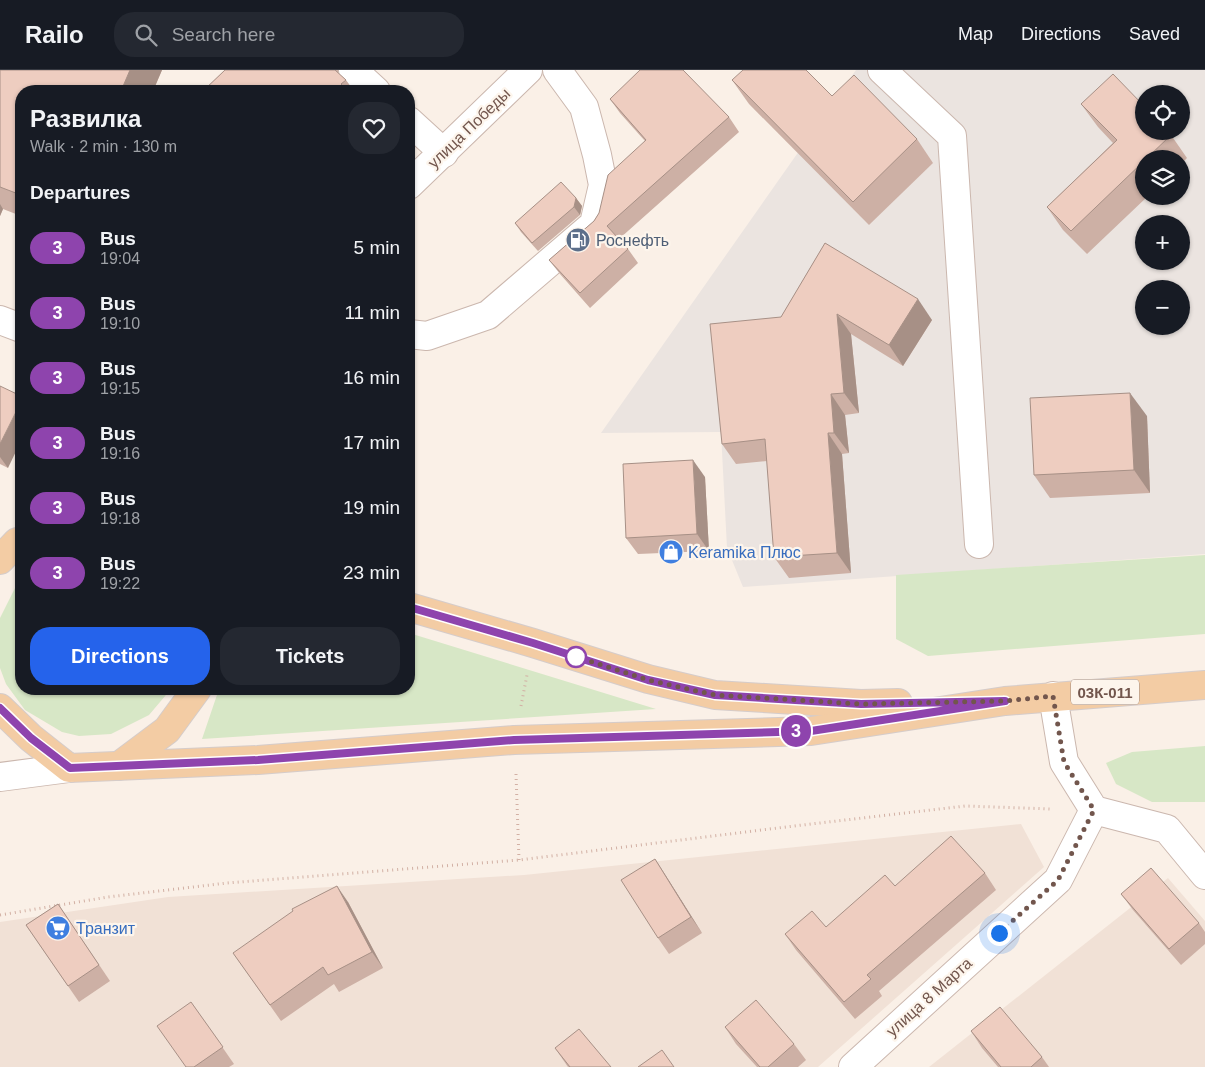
<!DOCTYPE html>
<html lang="en">
<head>
<meta charset="utf-8">
<style>
	body { margin:0; font-family:Helvetica,sans-serif; background:#242831; color:#f1f3f6; height:100vh; display:flex; flex-direction:column; font-size:19px; white-space:nowrap }
	* { box-sizing:border-box; margin:0 }
	p { font-size:16px; color:#9ea1a6 }
	.icon { flex:none; width:28px; height:28px; fill:none; stroke:currentColor; stroke-width:2; stroke-linecap:round; stroke-linejoin:round }
	.map { position:relative; flex:1; overflow:hidden }
	.drawer { position:absolute; left:15px; top:15px; width:400px; height:610px; display:flex; flex-direction:column; background:#171b24; border-radius:20px; box-shadow:0 1px 4px #0004 }
	.drawer>* { flex:none }
	.badge { padding:0 10px; border-radius:16px; font-size:18px; line-height:32px }
	.controls { position:absolute; left:1135px; top:15px; display:grid; gap:10px }
	.controls a { display:grid; place-items:center; width:55px; height:55px; border-radius:50%; background:#171b24; box-shadow:0 1px 4px #0004; font-size:25px }
	.you { position:absolute; width:25px; height:25px; margin:-12px; border:4px solid #fff; border-radius:50%; background:#1a73e8; box-shadow:0 0 0 8px #1a73e833 }
	.map>.badge { position:absolute; translate:-50% -50%; box-shadow:0 0 0 2px #fff }
	h2 { padding:0 15px; font-size:19px; line-height:45px }
	.round { display:grid; place-items:center; flex:none; width:52px; height:52px; border-radius:20px; background:#242831 }
	.head { display:flex; align-items:center; justify-content:space-between; height:85px; padding:0 15px }
	h1 { font-size:24px; font-weight:700; line-height:38px }
	.action { display:flex; gap:10px; margin-top:auto; padding:10px 15px }
	.action a { flex:1; height:58px; border-radius:20px; background:#2563eb; color:#fff; font-size:20px; font-weight:700; line-height:58px; text-align:center }
	.action a+a { background:#242831; color:#f1f3f6 }
	ul { padding:0; list-style:none }
	li { display:flex; align-items:center; gap:15px; height:65px; padding:0 15px }
	li div { flex:1 }
	li b { display:block; font-size:19px }
	li em { font-style:normal }
	li .badge { min-width:55px; font-weight:700; text-align:center }
	header { display:flex; align-items:center; gap:30px; box-sizing:border-box; height:70px; padding:0 25px; background:#171b24; border-bottom:1px solid #363941 }
	header strong { font-size:24px }
	nav { display:flex; gap:28px; margin-inline-start:auto; font-size:18px }
	.search { width:350px; height:45px; background:#242831; display:flex; align-items:center; gap:12px; box-sizing:border-box; padding:0 18px; border-radius:20px; color:#9ea1a6; font-size:19px }
	.map>svg:first-child { display:block }
</style>
</head>
<body>
<header>
<strong>Railo</strong>
<div class="search"><svg class="icon" aria-label="search" viewBox="0 0 24 24"><circle cx="10" cy="10" r="6"/><path d="M15 15l6 6"/></svg>Search here</div>
<nav><a>Map</a><a>Directions</a><a>Saved</a></nav>
</header>
<div class="map">
<svg width="1205" height="997" viewBox="0 0 1205 997">
	<rect width="100%" height="100%" fill="#faf0e7"/>
	<!-- residential -->
	<g fill="#f1e1d6">
		<polygon points="1021,754 1044,797 818,997 0,997 0,852 168,827 524,805"/>
		<polygon points="1168,808 1205,851 1205,997 929,997"/>
	</g>
	<!-- industrial -->
	<path fill="#ebe4e0" fill-rule="evenodd" d="M 856,0 L 1205,0 L 1205,484 L 743,517 L 727,478 L 721,362 L 601,363 ZM 1144,24 L 1181,24 L 1181,61 L 1144,61 ZM 1144,89 L 1181,89 L 1181,126 L 1144,126 ZM 1144,154 L 1181,154 L 1181,191 L 1144,191 ZM 1144,219 L 1181,219 L 1181,256 L 1144,256 Z"/>
	<!-- green -->
	<g fill="#d7e7c6">
		<polygon points="1205,485 1205,564 928,586 896,569 896,505"/>
		<polygon points="21,511 21,619 171,619 149,645 111,664 79,666 62,662 25,640 6,614 0,598 0,548 15,518"/>
		<polygon points="409,563 656,639 202,669 219,619 409,619"/>
		<polygon points="1205,676 1205,732 1152,732 1116,714 1106,693 1132,682"/>
	</g>
	<g fill="none" stroke-linecap="round" stroke-linejoin="round">
		<defs>
			<g id="minor">
				<polyline points="353,0 376,21"/>
				<polyline points="882,0 952,66 979,474"/>
				<polyline points="409,51 444,83"/>
				<polyline points="409,115 528,0"/>
				<polyline points="0,250 21,258"/>
				<polyline points="409,264 427,266 488,245 594,154 603,115 597,85 584,37 557,0"/>
				<polyline points="1053,626 1064,692 1094,740 1167,759 1205,805"/>
				<polyline points="0,707 69,698"/>
				<polyline points="853,997 1058,810 1094,740"/>
			</g>
			<g id="major">
				<polyline points="0,490 17,472 21,471"/>
				<polyline points="409,537 533,573 648,609 715,625 861,634 898,633"/>
				<polyline points="0,638 31,668 69,698 258,690 514,670 811,661 1005,631 1205,615"/>
				<polyline points="119,696 167,660 197,619"/>
			</g>
		</defs>
		<!-- minor casing -->
		<use href="#minor" stroke="#cbb7ae" stroke-width="30"/>
		<!-- major casing -->
		<use href="#major" stroke="#d5ccca" stroke-width="30"/>
		<!-- path -->
		<g stroke="#d2b0a4" stroke-width="3" stroke-dasharray="1 4" stroke-linecap="butt">
			<polyline points="521,636 527,605"/>
			<polyline points="516,704 519,790"/>
			<polyline points="0,845 108,827 227,813 519,790 794,756 965,736 1052,739"/>
		</g>
		<!-- minor -->
		<use href="#minor" stroke="#fff" stroke-width="28"/>
		<!-- major -->
		<use href="#major" stroke="#f3cca4" stroke-width="28"/>
	</g>
	<!-- wall -->
	<g fill="#cdb0a5">
		<polygon points="0,0 162,0 153,21 21,21 21,146 3,139 0,146"/>
		<polygon points="225,0 338,0 338,3 346,10 354,21 203,21"/>
		<polygon points="732,10 832,26 917,69 933,93 869,155 749,34"/>
		<polygon points="610,29 729,47 739,62 619,169 628,179 638,193 590,238 560,204 549,190 594,151 645,71 620,43"/>
		<polygon points="1081,34 1171,65 1187,88 1181,94 1181,89 1144,89 1144,126 1148,126 1087,184 1063,160 1047,137 1113,73 1098,57"/>
		<polygon points="576,128 582,136 580,145 538,181 521,162 515,153"/>
		<polygon points="825,173 932,250 903,296 851,264 859,343 845,345 849,383 842,384 851,503 789,508 774,487 767,391 736,394 722,374 781,247"/>
		<polygon points="0,316 8,398 0,394"/>
		<polygon points="1147,346 1150,423 1050,428 1034,405"/>
		<polygon points="705,407 709,481 638,484 626,468"/>
		<polygon points="655,789 666,806 702,863 669,884 658,868"/>
		<polygon points="985,803 996,820 879,921 882,926 855,949 796,880 785,864 826,857 895,816"/>
		<polygon points="1121,824 1199,853 1205,862 1205,874 1181,895 1133,840"/>
		<polygon points="348,832 383,898 339,922 334,914 281,951 233,883"/>
		<polygon points="58,834 110,911 79,932 26,855"/>
		<polygon points="191,932 234,994 229,997 186,997"/>
		<polygon points="725,957 794,974 806,990 798,997 757,997 736,974"/>
		<polygon points="971,961 1042,987 1049,997 998,997 982,978"/>
		<polygon points="555,978 611,997 568,997"/>
	</g>
	<!-- shaded-wall -->
	<g fill="#a79086">
		<polygon points="130,0 162,0 153,21 121,21"/>
		<polygon points="576,128 582,136 580,145 574,137"/>
		<polygon points="0,134 3,139 0,146"/>
		<polygon points="918,229 932,250 903,296 889,275"/>
		<polygon points="837,244 851,264 859,343 844,323"/>
		<polygon points="1130,323 1147,346 1150,423 1134,400"/>
		<polygon points="831,324 845,345 849,383 834,363"/>
		<polygon points="21,332 21,371 8,398 0,387 0,374"/>
		<polygon points="828,363 842,384 851,503 837,483"/>
		<polygon points="693,390 705,407 709,481 697,464"/>
		<polygon points="655,789 666,806 702,863 691,847"/>
		<polygon points="337,816 348,832 383,898 372,882"/>
	</g>
	<!-- building -->
	<g fill="#eecdc0" stroke="#a79086">
		<polygon points="0,0 130,0 121,21 21,21 21,125 0,117"/>
		<polygon points="225,0 335,0 346,10 341,14 346,19 344,21 203,21"/>
		<polygon points="640,0 683,0 729,47 607,156 628,179 580,223 549,190 594,151 599,143 608,105 646,70 610,29"/>
		<polygon points="743,0 806,0 832,26 854,5 917,69 853,132 732,10"/>
		<polygon points="1113,4 1144,36 1144,61 1168,61 1171,65 1146,89 1144,89 1144,91 1071,161 1047,137 1117,70 1081,34"/>
		<polygon points="561,112 576,128 574,137 532,173 515,153"/>
		<polygon points="825,173 918,229 889,275 837,244 844,323 831,324 834,363 828,363 837,483 774,487 765,369 722,374 710,254 781,247"/>
		<polygon points="0,316 21,326 21,332 0,374"/>
		<polygon points="1130,323 1134,400 1034,405 1030,328"/>
		<polygon points="693,390 697,464 626,468 623,394"/>
		<polygon points="951,766 985,803 867,905 871,909 844,932 785,864 812,841 826,857 885,805 895,816"/>
		<polygon points="655,789 691,847 658,868 621,810"/>
		<polygon points="1151,798 1199,853 1169,879 1121,824"/>
		<polygon points="337,816 372,882 328,905 323,897 270,935 233,883 293,841 292,839"/>
		<polygon points="58,834 99,895 68,916 26,855"/>
		<polygon points="756,930 794,974 768,997 760,997 725,957"/>
		<polygon points="191,932 223,977 194,997 186,997 157,956"/>
		<polygon points="1000,937 1042,987 1031,997 1001,997 971,961"/>
		<polygon points="579,959 611,997 570,997 555,978"/>
		<polygon points="662,980 674,997 638,997"/>
	</g>
	<g fill="none" stroke-linecap="round" stroke-linejoin="round">
		<defs>
			<polyline id="line" points="0,638 31,668 70,698 258,690 514,670 811,661 1005,631 861,634 715,625 648,610 533,573 409,537"/>
		</defs>
		<!-- line casing -->
		<use href="#line" stroke="#fff" stroke-width="11"/>
		<!-- line -->
		<use href="#line" stroke="#8e44ad" stroke-width="8"/>
		<!-- walk -->
		<polyline stroke="#72564d" stroke-width="5" stroke-dasharray="0 9" points="576,587 571,585 648,610 715,625 861,634 1005,631 1053,626 1064,692 1094,740 1058,810 999,863"/>
	</g>
	<!-- icons -->
	<defs>
		<symbol id="fuel-disc" viewBox="-11 -11 22 22"><circle r="9.5" fill="#5c6f8a" stroke="#fdf5ec"/><path d="M-5.5-6h7V0h2V4h1.3V-2.5L3-4.5l.8-.8L6-3V5H2.5V1h-1V6h-7ZM-4.2-4.7v3.2H.2V-4.7Z" fill="#fff"/></symbol>
		<symbol id="shop-disc" viewBox="-11 -11 22 22"><circle r="9.5" fill="#3f7fe0" stroke="#fdf5ec"/><path d="M-5-2.5h2.3a2.7 3.5 0 0 1 5.4 0H5L5.5 6h-11ZM-1.5-2.5h3a1.5 2.3 0 0 0-3 0Z" fill="#fff"/></symbol>
		<symbol id="supermarket-disc" viewBox="-11 -11 22 22"><circle r="9.5" fill="#3f7fe0" stroke="#fdf5ec"/><path d="M-6-5.5h2.5l.6 2H6L4.5 2H-2.5L-4.4-4H-6ZM-1.5 3.2a1.3 1.3 0 1 0 .1 0ZM3 3.2a1.3 1.3 0 1 0 .1 0Z" fill="#fff"/></symbol>
	</defs>
	<g fill-rule="evenodd">
		<use href="#fuel-disc" x="564" y="156" width="28" height="28"/>
		<use href="#shop-disc" x="657" y="468" width="28" height="28"/>
		<use href="#supermarket-disc" x="44" y="844" width="28" height="28"/>
	</g>
	<!-- markers -->
	<circle fill="#fff" stroke="#8e44ad" stroke-width="2.5" cx="576" cy="587" r="10"/>
	<g text-anchor="middle" dominant-baseline="central" stroke-width="4.5" stroke-linejoin="round" paint-order="stroke">
		<!-- shield labels -->
		<rect fill="#fdf5ec" stroke="#9c867d" stroke-width="1" x="1071" y="609.5" width="68" height="25" rx="4"/>
		<g font-size="15" font-weight="bold" fill="#72564d">
			<text x="1105" y="622">03К-011</text>
		</g>
		<!-- street labels -->
		<g font-size="16" fill="#72564d" stroke="#fdf5ec">
			<text transform="translate(469 58) rotate(-44)">улица Победы</text>
			<text transform="translate(929 927) rotate(-42)">улица 8 Марта</text>
		</g>
		<!-- service labels -->
		<g font-size="16" fill="#4e5e75" stroke="#fdf5ec" text-anchor="start">
			<text x="596" y="170">Роснефть</text>
		</g>
		<!-- shop labels -->
		<g font-size="16" fill="#366cbe" stroke="#fdf5ec" text-anchor="start">
			<text x="688" y="482">Keramika Плюс</text>
			<text x="76" y="858">Транзит</text>
		</g>
	</g>
</svg>
<div class="controls">
<a><svg class="icon" aria-label="locate" viewBox="0 0 24 24"><circle cx="12" cy="12" r="6"/><path d="M12 2v4M12 18v4M2 12h4M18 12h4"/></svg></a>
<a><svg class="icon" aria-label="layers" viewBox="0 0 24 24"><path d="M12 4l9 5-9 5-9-5zM3 14l9 5 9-5"/></svg></a>
<a>+</a>
<a>−</a>
</div>
<div class="you" style="left:999px;top:863px"></div>
<b class="badge" style="left:796px;top:661px;background:#8e44ad;color:#fff">3</b>
<section class="drawer">
<div class="head"><div><h1>Развилка</h1><p>Walk · 2 min · 130 m</p></div><a class="round"><svg class="icon" aria-label="heart" viewBox="0 0 24 24"><path d="M12 20l-8-8c-3-5 5-10 8-4 3-6 11-1 8 4z"/></svg></a></div>
<h2>Departures</h2>
<ul>
<li><span class="badge" style="background:#8e44ad;color:#fff">3</span><div><b>Bus</b><p>19:04</p></div><em>5 min</em></li>
<li><span class="badge" style="background:#8e44ad;color:#fff">3</span><div><b>Bus</b><p>19:10</p></div><em>11 min</em></li>
<li><span class="badge" style="background:#8e44ad;color:#fff">3</span><div><b>Bus</b><p>19:15</p></div><em>16 min</em></li>
<li><span class="badge" style="background:#8e44ad;color:#fff">3</span><div><b>Bus</b><p>19:16</p></div><em>17 min</em></li>
<li><span class="badge" style="background:#8e44ad;color:#fff">3</span><div><b>Bus</b><p>19:18</p></div><em>19 min</em></li>
<li><span class="badge" style="background:#8e44ad;color:#fff">3</span><div><b>Bus</b><p>19:22</p></div><em>23 min</em></li>
</ul>
<div class="action"><a>Directions</a><a>Tickets</a></div>
</section>
</div>
</body>
</html>
